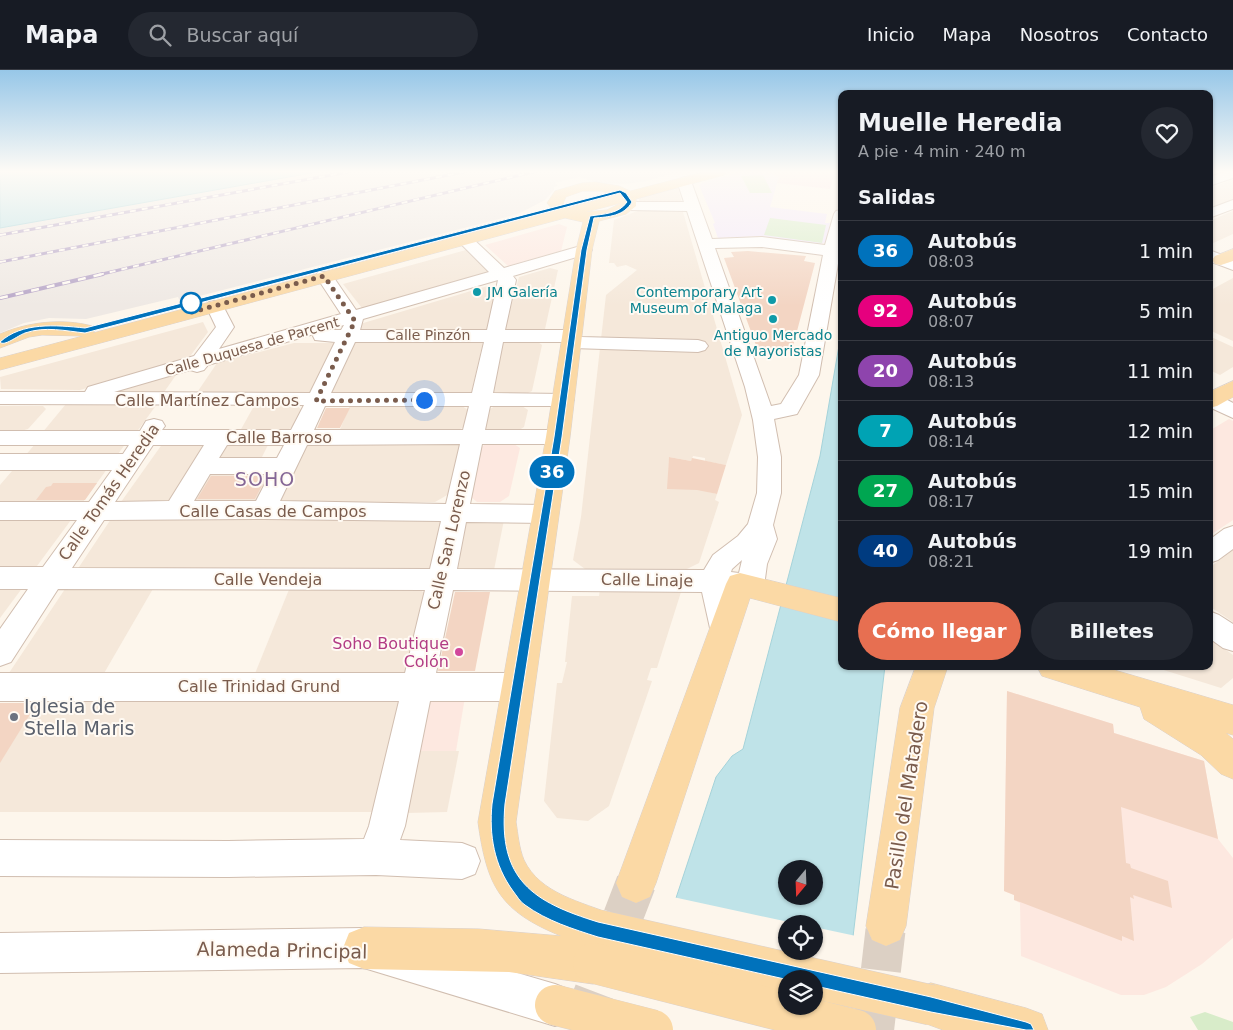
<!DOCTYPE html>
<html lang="es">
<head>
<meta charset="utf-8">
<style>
	body { margin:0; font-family:"DejaVu Sans",sans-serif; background:#242831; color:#f1f3f6; height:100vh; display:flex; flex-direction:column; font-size:19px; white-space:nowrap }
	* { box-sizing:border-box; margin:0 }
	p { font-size:16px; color:#9ea1a6 }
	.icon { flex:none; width:28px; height:28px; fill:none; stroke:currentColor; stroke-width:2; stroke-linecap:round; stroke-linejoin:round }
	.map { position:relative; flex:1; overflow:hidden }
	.panel { position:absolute; left:838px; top:20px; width:375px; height:580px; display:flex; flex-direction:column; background:#171b24; border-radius:10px; box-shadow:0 1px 4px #0004 }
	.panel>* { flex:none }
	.badge { padding:0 10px; border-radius:16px; font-size:18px; line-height:32px }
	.needle { width:32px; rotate:199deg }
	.fabs { position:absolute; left:778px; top:790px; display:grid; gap:10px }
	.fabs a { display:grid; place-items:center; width:45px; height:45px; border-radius:50%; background:#171b24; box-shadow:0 1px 4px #0004; font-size:25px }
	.you { position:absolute; width:25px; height:25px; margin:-12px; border:4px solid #fff; border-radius:50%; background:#1a73e8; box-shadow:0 0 0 8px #1a73e833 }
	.map>.badge { position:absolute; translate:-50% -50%; box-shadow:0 0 0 2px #fff }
	h2 { padding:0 20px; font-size:19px; line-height:45px }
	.round { display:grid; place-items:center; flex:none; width:52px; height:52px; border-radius:26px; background:#242831 }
	.head { display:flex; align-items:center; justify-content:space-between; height:85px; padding:0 20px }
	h1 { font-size:24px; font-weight:800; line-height:38px }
	.cta { display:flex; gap:10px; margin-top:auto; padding:10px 20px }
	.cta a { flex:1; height:58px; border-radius:30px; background:#e76f51; color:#fff; font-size:20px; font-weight:800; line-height:58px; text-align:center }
	.cta a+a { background:#242831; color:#f1f3f6 }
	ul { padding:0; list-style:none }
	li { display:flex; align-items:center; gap:15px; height:60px; padding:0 20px; border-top:1px solid #363941 }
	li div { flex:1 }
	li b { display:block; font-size:19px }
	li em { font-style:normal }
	li .badge { min-width:55px; font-weight:700; text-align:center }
	header { display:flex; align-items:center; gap:30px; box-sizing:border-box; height:70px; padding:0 25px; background:#171b24; border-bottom:1px solid #363941 }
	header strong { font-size:24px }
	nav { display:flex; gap:28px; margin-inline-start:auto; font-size:18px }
	.search { width:350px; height:45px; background:#242831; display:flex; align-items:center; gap:12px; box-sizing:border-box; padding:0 18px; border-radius:28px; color:#9ea1a6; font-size:19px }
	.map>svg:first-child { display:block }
</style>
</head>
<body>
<header>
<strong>Mapa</strong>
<div class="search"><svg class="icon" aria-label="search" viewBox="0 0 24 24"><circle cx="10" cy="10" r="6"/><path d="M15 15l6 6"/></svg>Buscar aquí</div>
<nav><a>Inicio</a><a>Mapa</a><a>Nosotros</a><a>Contacto</a></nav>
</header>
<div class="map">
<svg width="1233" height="960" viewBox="0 0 1233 960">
	<rect width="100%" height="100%" fill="#fdf6ec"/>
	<!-- residential -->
	<g fill="#f5e8da">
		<polygon points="1233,109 1233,129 1209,139 1209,119"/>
		<polygon points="673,117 678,118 682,133 640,133 638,126"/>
		<polygon points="640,140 683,142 742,345 726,395 705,391 705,388 693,386 691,391 669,387 668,419 697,419 717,424 715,430 719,432 699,493 687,499 585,499 573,490 581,447 600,278 705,280 704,272 601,269 606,225 637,200 626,195 617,197 614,193 609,193 614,150"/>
		<polygon points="1233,141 1233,164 1209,175 1209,151"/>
		<polygon points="466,180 489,202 362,238 343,214"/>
		<polygon points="550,198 558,200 545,259 505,259 519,207"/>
		<polygon points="1233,208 1233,271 1209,260 1209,221"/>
		<polygon points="491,215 496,217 487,259 357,259 360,254"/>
		<polygon points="203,252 208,262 188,289 80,320 1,319 0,307"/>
		<polygon points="1209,266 1233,277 1233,297 1220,305 1209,300"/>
		<polygon points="483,272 471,324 326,325 351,273"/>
		<polygon points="506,272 538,272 542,275 532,321 526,324 495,324 491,321 500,275"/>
		<polygon points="294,273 336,273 310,324 196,324 217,293"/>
		<polygon points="174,304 176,305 162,325 112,325 116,319"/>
		<polygon points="66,334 157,334 136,363 42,363"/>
		<polygon points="350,335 462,336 468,340 464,357 455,362 339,362"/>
		<polygon points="0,336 43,336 46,339 28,359 21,361 0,361"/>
		<polygon points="254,336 297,336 302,340 295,356 285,361 240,361"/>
		<polygon points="495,336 522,336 528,340 524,357 516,362 490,362 484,357 487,341"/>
		<polygon points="36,373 126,373 83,432 0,432 0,415"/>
		<polygon points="163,373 212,373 176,432 121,432"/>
		<polygon points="222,373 269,373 259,393 210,393"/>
		<polygon points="304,373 460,373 449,424 435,432 277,432"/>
		<polygon points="206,400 273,400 257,432 187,432"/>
		<polygon points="111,449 178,449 442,450 431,500 77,500"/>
		<polygon points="0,450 71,450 34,500 0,500"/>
		<polygon points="465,450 504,450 494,500 456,500"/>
		<polygon points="1233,480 1233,552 1209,536 1209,498"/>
		<polygon points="0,517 23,517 0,548"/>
		<polygon points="154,517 103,605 9,603 65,519"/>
		<polygon points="290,517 415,517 425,523 407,605 254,606"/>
		<polygon points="600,519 681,522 657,598 651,598 647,610 652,611 609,736 588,751 557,748 544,731 557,613 562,613 567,592 565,592 572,526 599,526"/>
		<polygon points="1209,568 1233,585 1233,608 1221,618 1151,596 1209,596"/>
		<polygon points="40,627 402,627 375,742 0,742 0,692"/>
		<polygon points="419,681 459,681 447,742 407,743"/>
	</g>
	<!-- commercial -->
	<g fill="#fde8e0">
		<polygon points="559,154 567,157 561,181 508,196 485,175"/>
		<polygon points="1229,349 1233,351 1233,450 1209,466 1209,361"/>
		<polygon points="487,373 514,374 520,378 509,426 500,432 477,432 470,426 480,378"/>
		<polygon points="1007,621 1113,654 1114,663 1204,691 1218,769 1233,788 1233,868 1202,894 1166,917 1144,925 1121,925 1021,886 1020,833 1014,830 1014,825 1004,821"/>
		<polygon points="430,627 465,627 456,681 419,681"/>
	</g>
	<!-- industrial -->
	<polygon fill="#efe9e4" points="317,102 678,102 647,111 625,114 600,113 579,107 555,113 558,116 554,117 554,120 545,130 520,143 503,148 180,231 178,227 86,249 49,248 24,253 0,263 0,158"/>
	<!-- education -->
	<polygon fill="#f3e8fa" points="741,102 768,102 779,107 770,137 827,144 825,153 830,153 826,172 820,174 760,166 718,168 713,154 715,153 699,115 704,112"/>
	<!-- medical -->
	<polygon fill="#fbdfe3" points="768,102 835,102 830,119 777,113 779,107"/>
	<!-- green -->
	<g fill="#d8ecc9">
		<polygon points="763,105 772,123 750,123 741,106"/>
		<polygon points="770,148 826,155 822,173 764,165"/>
		<polygon points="1205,942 1233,952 1233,960 1198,960 1190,947"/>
	</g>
	<!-- water -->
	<g fill="#bfe3e8" stroke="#a5d3da" fill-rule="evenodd">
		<polygon points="0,102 317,102 0,158"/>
		<path d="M 841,264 L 841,596 L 885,596 L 842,960 L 676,828 L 716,707 L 732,686 L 743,679 L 820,386 ZM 786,799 L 814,799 L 814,826 L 786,826 ZM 786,854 L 814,854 L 814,881 L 786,881 Z"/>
	</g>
	<!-- pier -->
	<polygon fill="#fdf6ec" points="673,827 798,854 786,854 786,881 814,881 814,857 856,866 845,960 628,960"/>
	<!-- building -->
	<g fill="#f3d5c3">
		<polygon points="748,181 806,186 804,191 815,193 792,280 786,279 785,285 765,284 762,278 757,278 724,188 734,187 731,182"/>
		<polygon points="326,338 350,338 340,358 317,358"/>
		<polygon points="669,387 691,391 692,388 726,395 717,424 697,420 667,419"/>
		<polygon points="211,406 267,406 255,429 197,429"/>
		<polygon points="53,413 97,413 85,430 36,430 46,417 51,416"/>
		<polygon points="455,522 490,522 475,601 438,601"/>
		<polygon points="1007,621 1113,654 1114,663 1204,691 1218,769 1121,737 1126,793 1130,794 1131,798 1168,811 1172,838 1133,825 1134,829 1130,827 1134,871 1122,866 1122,871 1020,832 1014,830 1014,825 1004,821"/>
		<polygon points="0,633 37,633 0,693"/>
	</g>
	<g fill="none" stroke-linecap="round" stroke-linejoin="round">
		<!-- major-tunnel -->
		<g stroke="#dcd0c4" stroke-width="40" stroke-dasharray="40 20" stroke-linecap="butt">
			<polyline points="580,959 636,813"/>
			<polyline points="874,960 886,856"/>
		</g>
		<defs>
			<g id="minor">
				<polygon points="1224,102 1233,102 1233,108 1209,116 1209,107"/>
				<path d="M 684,107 L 691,111 L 712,169 L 762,167 L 825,175 L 834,144 L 836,141 L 841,140 L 841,176 L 819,305 L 797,344 L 774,349 L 781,387 L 781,423 L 773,455 L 777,469 L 767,494 L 764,516 L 760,524 L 750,527 L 730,524 L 738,558 L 734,566 L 724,570 L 714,566 L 710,558 L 702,522 L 453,520 L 436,603 L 519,603 L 530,607 L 534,617 L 530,627 L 519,631 L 430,631 L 405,756 L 400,770 L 462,773 L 475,778 L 480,791 L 475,804 L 462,809 L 376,805 L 228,807 L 0,806 L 0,770 L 228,771 L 364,769 L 369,756 L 399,631 L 0,631 L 0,603 L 405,603 L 425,520 L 58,519 L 11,592 L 0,596 L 0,559 L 28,519 L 0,519 L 0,497 L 43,497 L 77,450 L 0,450 L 0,432 L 89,432 L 112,400 L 0,400 L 0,384 L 123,384 L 129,375 L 0,375 L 0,361 L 140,361 L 146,351 L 154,349 L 162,351 L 165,356 L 162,360 L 291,360 L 304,335 L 0,334 L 0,322 L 85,322 L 88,317 L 194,286 L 216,257 L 206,236 L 209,232 L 215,231 L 221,232 L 234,257 L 219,279 L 341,244 L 316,206 L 318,202 L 330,202 L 356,240 L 489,202 L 456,169 L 458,166 L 470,166 L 504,198 L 584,175 L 590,177 L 592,180 L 590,183 L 513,206 L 516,210 L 505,260 L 572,260 L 579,262 L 581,267 L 698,270 L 705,272 L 708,276 L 705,280 L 698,282 L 572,278 L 565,276 L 563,272 L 503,272 L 493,323 L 563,324 L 570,325 L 574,330 L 570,335 L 563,336 L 490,336 L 485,360 L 558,360 L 566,362 L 569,367 L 566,372 L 558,374 L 482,374 L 470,434 L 545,435 L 554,438 L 558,444 L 554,450 L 545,453 L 466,452 L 457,499 L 704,500 L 713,485 L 738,466 L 748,454 L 757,423 L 758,387 L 753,350 L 745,317 L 687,141 L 628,140 L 623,139 L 621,136 L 623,133 L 628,132 L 684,132 L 677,111 ZM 762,177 L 823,185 L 799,305 L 781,334 L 771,336 L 715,178 ZM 498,210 L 487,260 L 360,260 L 363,249 ZM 344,255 L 341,260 L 326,260 ZM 314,264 L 313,266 L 315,270 L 335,272 L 310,323 L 114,322 L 190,300 L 197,302 L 204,300 L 208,295 ZM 355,272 L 484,272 L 472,323 L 331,323 ZM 325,336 L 469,336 L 463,360 L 314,360 ZM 460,374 L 446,434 L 280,431 L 307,375 ZM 153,375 L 204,375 L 169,431 L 115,432 ZM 227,375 L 284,375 L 277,388 L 219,388 ZM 210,404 L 270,404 L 256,431 L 194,431 ZM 264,449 L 441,451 L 430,499 L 72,498 L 104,450 ZM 742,490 L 739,503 L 731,502 L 732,499 Z"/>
				<polygon points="1233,130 1233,139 1209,148 1209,139"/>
				<polygon points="1209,180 1233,189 1233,200 1209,191"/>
				<polygon points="1209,324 1218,325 1233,333 1233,348 1209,337"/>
				<polygon points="1233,456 1233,479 1218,490 1209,493 1209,470 1224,459"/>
				<polygon points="1209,541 1219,545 1233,554 1233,581 1223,578 1209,568"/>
				<polygon points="364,858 555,914 570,920 576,935 570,950 555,956 364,898 0,903 0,863"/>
			</g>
			<g id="major">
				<path d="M 704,102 L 726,102 L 724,105 L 636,129 L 636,136 L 626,144 L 599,151 L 592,180 L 570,367 L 516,752 C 518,764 519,778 524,790 C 540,824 582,832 614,845 L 620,860 L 614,875 L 606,877 L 614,893 L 608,908 L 593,914 L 509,902 L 364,899 L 349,893 L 343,878 L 349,863 L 364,857 L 479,859 L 561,866 C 500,841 487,817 478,752 L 546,367 L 576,180 L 583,152 L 565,148 L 0,300 L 0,288 L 83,266 L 42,265 L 29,267 L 0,278 L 0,264 C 28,252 62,248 92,256 L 95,260 L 93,263 L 554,141 L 547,133 L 555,121 L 582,113 L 595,112 L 619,116 L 630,121 ZM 583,121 L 601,121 L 615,125 L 568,138 L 563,133 L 566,127 ZM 621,133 L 607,140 L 586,142 Z"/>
				<polygon points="1233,179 1233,191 1221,195 1215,194 1212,190 1215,186"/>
				<polygon points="1233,311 1233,327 1217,336 1209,338 1209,322"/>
				<polygon points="740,503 841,528 841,552 750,528 656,813 650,827 636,833 622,827 616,813 726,514 730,506"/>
				<polygon points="916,596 948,596 934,638 906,856 900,870 886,876 872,870 866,856 900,638"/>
				<polygon points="1037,596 1101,596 1233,635 1233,665 1226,663 1233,669 1233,709 1221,704 1201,685 1144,649 1140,637 1042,606"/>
				<polygon points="931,913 1026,938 1042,944 1048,960 943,960 916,950 909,935 916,920"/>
			</g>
		</defs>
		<!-- minor casing -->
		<use href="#minor" stroke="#d1beb0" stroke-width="2"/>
		<!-- major casing -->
		<use href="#major" stroke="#dad1cd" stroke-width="1"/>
		<!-- minor -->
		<use href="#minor" fill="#fff" fill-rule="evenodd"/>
		<!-- major -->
		<use href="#major" fill="#fbd9a5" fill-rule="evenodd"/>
		<defs>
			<g id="rail-far1">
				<polyline points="0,165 348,102"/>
				<polyline points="0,192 464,102"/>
				<polyline points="98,205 533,102"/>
			</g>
			<polyline id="rail" points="0,228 103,204"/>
		</defs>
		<!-- rail-far1 casing -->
		<use href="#rail-far1" stroke="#b9a8c9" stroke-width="3"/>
		<!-- rail casing -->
		<use href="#rail" stroke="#b9a8c9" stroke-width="4"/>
		<!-- rail-far1 -->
		<use href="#rail-far1" stroke="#fffaf3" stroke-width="2" stroke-dasharray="6" stroke-linecap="butt"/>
		<!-- rail -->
		<use href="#rail" stroke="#fffaf3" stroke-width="2.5" stroke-dasharray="8" stroke-linecap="butt"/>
		<defs>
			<g id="major-bridge">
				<polyline points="599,860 931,935"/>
				<polyline points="593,893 856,960"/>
				<polyline points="555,935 653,960"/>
			</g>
		</defs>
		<!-- major-bridge casing -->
		<use href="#major-bridge" stroke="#dad1cd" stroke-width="41" stroke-linecap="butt"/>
		<!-- major-bridge -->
		<use href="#major-bridge" stroke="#fbd9a5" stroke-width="40"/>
	</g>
	<!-- sky -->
	<linearGradient id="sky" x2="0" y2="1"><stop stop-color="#97c7e8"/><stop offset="0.43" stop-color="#fefbf6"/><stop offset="1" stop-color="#fefbf6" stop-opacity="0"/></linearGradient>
	<rect width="1233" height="236" fill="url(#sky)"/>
	<!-- line -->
	<path fill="#0072bc" stroke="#fff" d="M 620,120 L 626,123 L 632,132 C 624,146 609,147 594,148 L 587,180 L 562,367 L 505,734 C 498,810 533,832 598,852 L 931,927 L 1026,952 L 1031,954 L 1034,960 L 1026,960 L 931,942 L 598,867 C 573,859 547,851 525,835 C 520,832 517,826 513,821 C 494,795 489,765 492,734 L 554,367 L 581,180 L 590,146 C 603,144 619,144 627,132 L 620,123 L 559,139 L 85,263 C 66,261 45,256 25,263 C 17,266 4,277 0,272 C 22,252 55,255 85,258 Z"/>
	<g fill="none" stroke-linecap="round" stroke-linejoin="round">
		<!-- walk -->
		<polyline stroke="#7a5c4d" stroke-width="5" stroke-dasharray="0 9" points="191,233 192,242 324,206 355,251 316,331 424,330"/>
	</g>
	<!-- markers -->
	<g fill="#0f9aa8" stroke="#fffaf3" stroke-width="2">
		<circle cx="477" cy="222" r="5"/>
		<circle cx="772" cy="230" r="5"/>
		<circle cx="773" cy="249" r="5"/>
	</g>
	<circle fill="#fff" stroke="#0072bc" stroke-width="2.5" cx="191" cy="233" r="10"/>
	<circle fill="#d1479c" stroke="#fffaf3" stroke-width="2" cx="459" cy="582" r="5"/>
	<circle fill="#6b7280" stroke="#fffaf3" stroke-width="2" cx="14" cy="647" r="5"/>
	<g text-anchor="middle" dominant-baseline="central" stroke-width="4" stroke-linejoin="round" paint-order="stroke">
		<!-- far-culture labels -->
		<g font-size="14" fill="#0d838f" stroke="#fffaf3" text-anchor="start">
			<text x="487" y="222">JM Galería</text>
			<text x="762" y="222" text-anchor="end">Contemporary Art<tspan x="762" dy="16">Museum of Malaga</tspan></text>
			<text x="773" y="265" text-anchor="middle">Antiguo Mercado<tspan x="773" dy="16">de Mayoristas</tspan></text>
		</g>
		<!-- far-street labels -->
		<g font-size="14" fill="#7a5c4d" stroke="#fffaf3">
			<text x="428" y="265">Calle Pinzón</text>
			<text transform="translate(252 276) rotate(-16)">Calle Duquesa de Parcent</text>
		</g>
		<!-- street labels -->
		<g font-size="16" fill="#7a5c4d" stroke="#fffaf3">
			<text x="207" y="330">Calle Martínez Campos</text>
			<text x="279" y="367">Calle Barroso</text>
			<text transform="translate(109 422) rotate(-55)">Calle Tomás Heredia</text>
			<text x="273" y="441">Calle Casas de Campos</text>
			<text transform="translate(449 470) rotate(-77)">Calle San Lorenzo</text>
			<text x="268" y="509">Calle Vendeja</text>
			<text transform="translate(647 510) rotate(1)">Calle Linaje</text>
			<text x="259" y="616">Calle Trinidad Grund</text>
		</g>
		<!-- hotel labels -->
		<g font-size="16" fill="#b23c85" stroke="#fffaf3" text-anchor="end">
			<text x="449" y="573">Soho Boutique<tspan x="449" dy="18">Colón</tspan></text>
		</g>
		<!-- quarter labels -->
		<g font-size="19" letter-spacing="1" fill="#846695" stroke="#fffaf3">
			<text x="265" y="409">SOHO</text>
		</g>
		<!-- near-worship labels -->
		<g font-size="19" fill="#5b616d" stroke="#fffaf3" text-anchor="start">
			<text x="24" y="636">Iglesia de<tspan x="24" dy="22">Stella Maris</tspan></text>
		</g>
		<!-- near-street labels -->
		<g font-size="19" fill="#7a5c4d" stroke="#fffaf3">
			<text transform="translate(906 725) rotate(-81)">Pasillo del Matadero</text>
			<text transform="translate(282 880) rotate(1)">Alameda Principal</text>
		</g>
	</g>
</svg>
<div class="fabs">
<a><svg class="needle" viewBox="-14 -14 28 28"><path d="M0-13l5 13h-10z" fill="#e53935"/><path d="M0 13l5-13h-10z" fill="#9ea1a6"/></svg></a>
<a><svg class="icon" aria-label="locate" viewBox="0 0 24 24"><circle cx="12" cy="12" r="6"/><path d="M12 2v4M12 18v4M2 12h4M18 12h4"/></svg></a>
<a><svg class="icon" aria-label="layers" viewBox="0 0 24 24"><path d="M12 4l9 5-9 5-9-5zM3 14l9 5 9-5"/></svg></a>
</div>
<div class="you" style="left:424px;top:330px"></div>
<b class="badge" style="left:552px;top:402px;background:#0072bc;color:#fff">36</b>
<section class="panel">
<div class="head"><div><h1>Muelle Heredia</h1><p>A pie · 4 min · 240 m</p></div><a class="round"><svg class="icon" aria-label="heart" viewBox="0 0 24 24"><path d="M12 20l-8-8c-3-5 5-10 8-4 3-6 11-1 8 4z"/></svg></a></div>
<h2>Salidas</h2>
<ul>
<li><span class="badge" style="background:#0072bc;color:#fff">36</span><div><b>Autobús</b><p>08:03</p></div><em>1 min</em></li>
<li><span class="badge" style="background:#e6007e;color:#fff">92</span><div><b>Autobús</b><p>08:07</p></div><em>5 min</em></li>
<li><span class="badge" style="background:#8e44ad;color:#fff">20</span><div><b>Autobús</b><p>08:13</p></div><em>11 min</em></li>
<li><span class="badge" style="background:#00a3b4;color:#fff">7</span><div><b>Autobús</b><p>08:14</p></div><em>12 min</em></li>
<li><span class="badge" style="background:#00a651;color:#fff">27</span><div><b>Autobús</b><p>08:17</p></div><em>15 min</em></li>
<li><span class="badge" style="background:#003b80;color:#fff">40</span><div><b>Autobús</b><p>08:21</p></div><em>19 min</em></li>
</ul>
<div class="cta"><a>Cómo llegar</a><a>Billetes</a></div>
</section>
</div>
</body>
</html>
